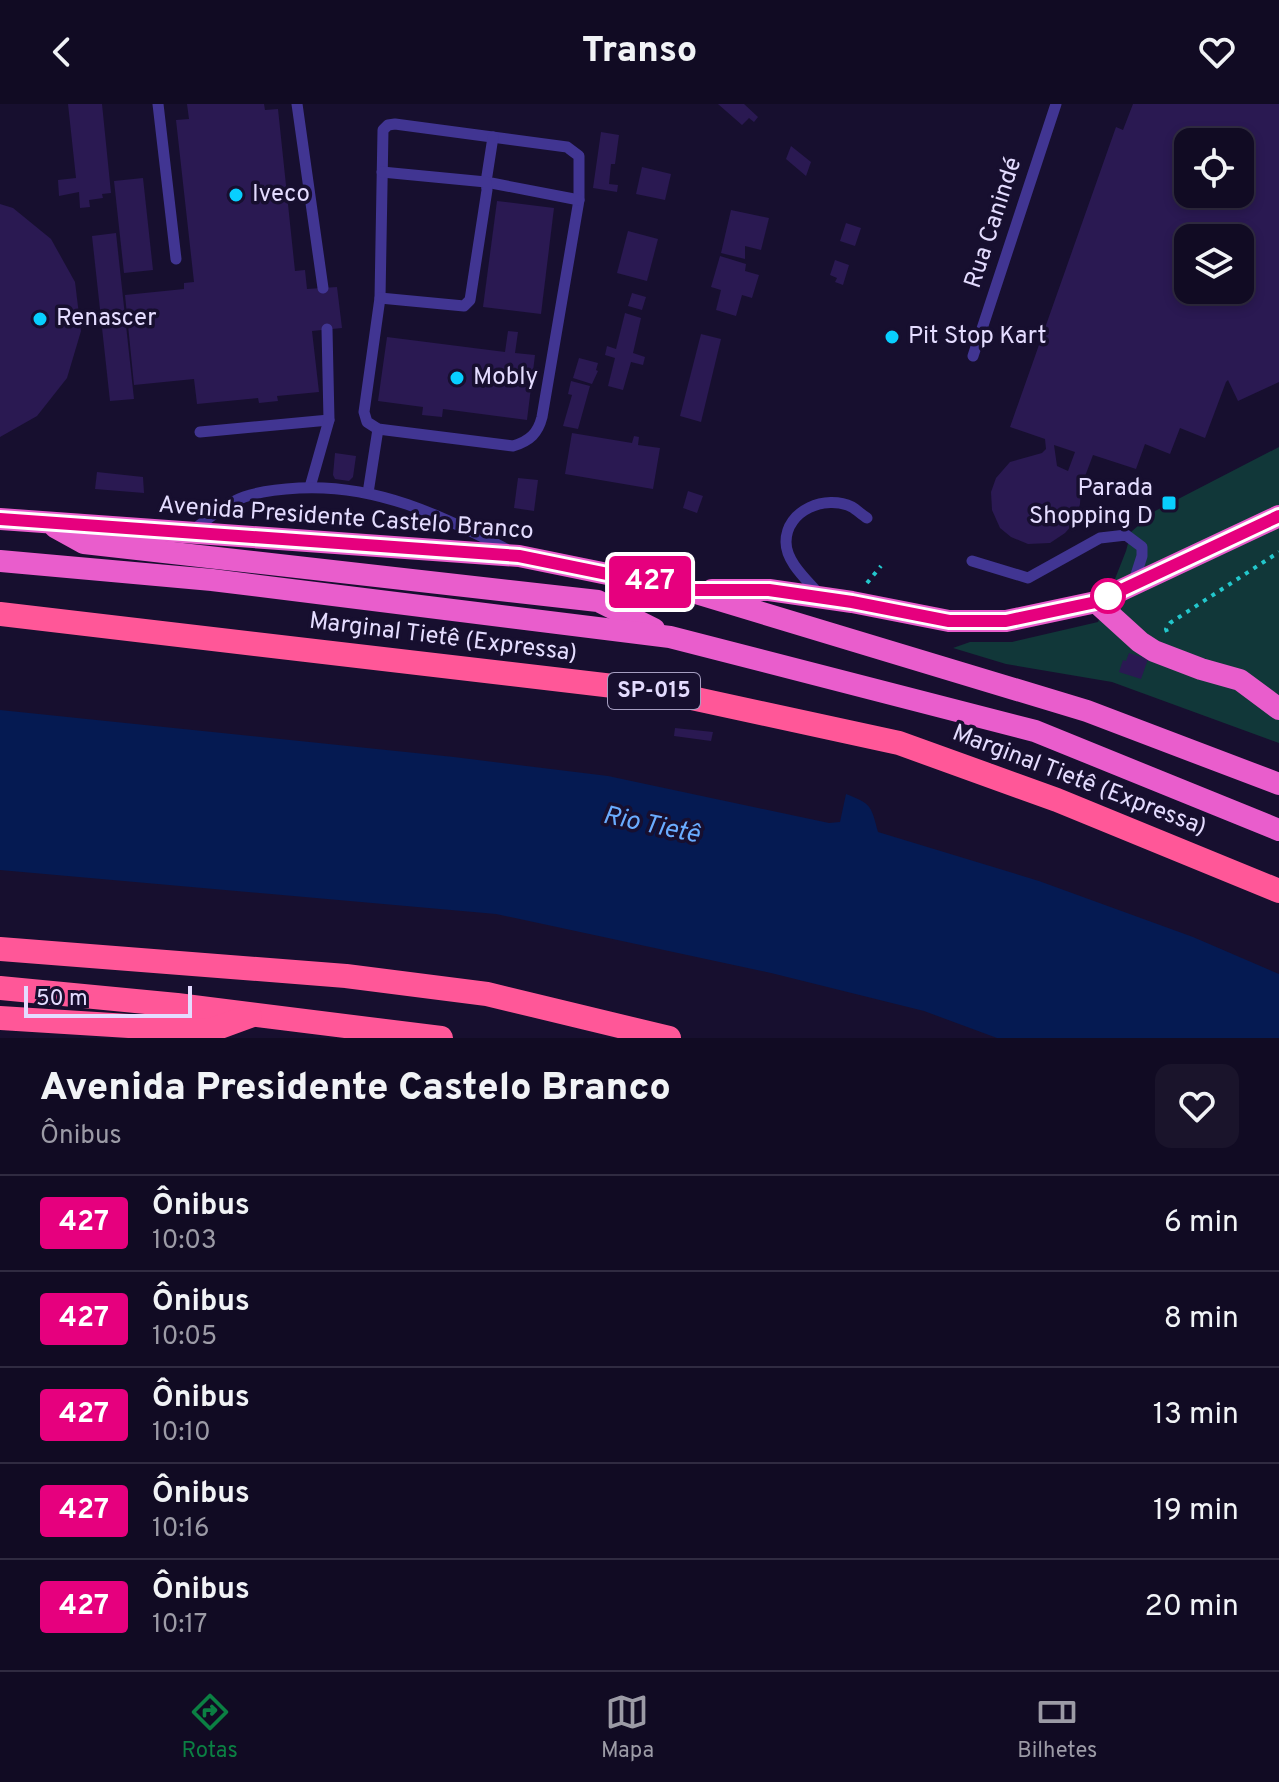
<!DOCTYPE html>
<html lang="pt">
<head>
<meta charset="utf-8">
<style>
	body { margin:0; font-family:Overpass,sans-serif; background:#1a142b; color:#f1f3f6; height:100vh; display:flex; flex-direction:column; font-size:30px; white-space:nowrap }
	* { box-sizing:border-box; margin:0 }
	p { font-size:26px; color:#9c9ba6 }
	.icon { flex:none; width:44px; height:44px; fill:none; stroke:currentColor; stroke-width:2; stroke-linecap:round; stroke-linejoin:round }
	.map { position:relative; height:934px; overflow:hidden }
	.details { display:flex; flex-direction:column; background:#110b23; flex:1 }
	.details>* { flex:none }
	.badge { padding:0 16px; border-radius:6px; font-size:28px; line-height:52px }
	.tools { position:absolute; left:1174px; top:24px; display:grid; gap:16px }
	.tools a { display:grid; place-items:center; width:80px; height:80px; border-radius:16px; background:#110b23; box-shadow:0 4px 12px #0003,0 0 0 2px #302b41; font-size:40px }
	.scale { position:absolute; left:24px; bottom:20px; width:168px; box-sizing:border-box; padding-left:8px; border:4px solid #e4dcff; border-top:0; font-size:22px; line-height:28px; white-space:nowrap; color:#e4dcff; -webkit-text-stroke:6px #170f2f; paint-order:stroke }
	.map>.badge { position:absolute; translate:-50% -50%; box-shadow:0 0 0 4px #fff }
	.round { display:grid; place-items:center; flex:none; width:84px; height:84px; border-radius:16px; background:#1a142b }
	.headline { display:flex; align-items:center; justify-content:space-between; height:136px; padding:0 40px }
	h1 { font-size:38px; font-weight:800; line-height:60px }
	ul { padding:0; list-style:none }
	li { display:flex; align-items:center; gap:24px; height:96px; padding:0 40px; border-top:2px solid #302b41 }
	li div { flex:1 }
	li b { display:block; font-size:30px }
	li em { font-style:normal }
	li .badge { min-width:88px; font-weight:700; text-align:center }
	header { display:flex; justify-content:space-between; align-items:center; height:104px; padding:0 40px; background:#110b23; font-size:36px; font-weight:800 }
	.dock { display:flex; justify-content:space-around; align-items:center; height:112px; border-top:2px solid #302b41; background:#110b23; font-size:22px; color:#9c9ba6 }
	.dock a { display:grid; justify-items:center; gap:4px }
	.dock .on { color:#0b8043 }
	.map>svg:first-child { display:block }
</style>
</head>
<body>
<header><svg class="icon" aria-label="back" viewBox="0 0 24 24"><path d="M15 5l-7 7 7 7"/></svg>Transo<svg class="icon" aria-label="heart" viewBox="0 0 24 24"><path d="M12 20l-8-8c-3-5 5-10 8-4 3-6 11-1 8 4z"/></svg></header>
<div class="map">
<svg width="1279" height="934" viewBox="0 0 1279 934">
	<rect width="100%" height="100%" fill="#170f2f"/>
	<!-- green -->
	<polygon fill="#113739" points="1279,343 1279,639 1112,578 1006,560 953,544 970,538 1012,538 1098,518 1126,447 1131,428 1155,407"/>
	<!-- water -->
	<path fill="#051a52" d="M 0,606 L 454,653 L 608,672 L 829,719 L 840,718 L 846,690 C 872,700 871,702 878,728 L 1039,777 L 1193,833 L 1279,870 L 1279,934 L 997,934 L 924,907 L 771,869 L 496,810 L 0,766 Z"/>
	<!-- building -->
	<g fill="#2a1952" fill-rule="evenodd">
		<polygon points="68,0 102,0 111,89 102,90 103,94 89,96 90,103 80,104 79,88 59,92 58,76 76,74"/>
		<polygon points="187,0 264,0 265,6 278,5 295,167 305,166 307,185 337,183 342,224 312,227 319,288 277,292 278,297 259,299 258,294 197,300 194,275 134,281 125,191 184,185 184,179 194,178 176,16 189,15"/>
		<polygon points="718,0 744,0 758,13 754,18 749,14 742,21"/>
		<path d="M 1133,0 L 1279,0 L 1279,278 L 1238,297 L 1228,276 L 1226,278 L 1205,334 L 1180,324 L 1170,350 L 1145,340 L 1136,365 L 1093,351 L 1081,383 L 1080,400 L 1074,419 L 1065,429 L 1050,439 L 1028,440 L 1011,433 L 1000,424 L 992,406 L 991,388 L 996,374 L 1010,358 L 1042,349 L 1046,345 L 1045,335 L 1010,323 L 1116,23 L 1123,26 ZM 1188,38 L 1240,38 L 1240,90 L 1188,90 ZM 1188,134 L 1240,134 L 1240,186 L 1188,186 ZM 1054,341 L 1075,348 L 1068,367 L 1057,362 Z"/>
		<polygon points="601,28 619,31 615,60 611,60 609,80 618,81 617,88 593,84"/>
		<polygon points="791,42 811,58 806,72 786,55"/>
		<polygon points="642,63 671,70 665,96 636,90"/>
		<polygon points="143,74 153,166 124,169 114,77"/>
		<polygon points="497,97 554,104 541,210 483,203"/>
		<polygon points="0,100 13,104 51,135 75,178 81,227 67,274 37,312 0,333"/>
		<polygon points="731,106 769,114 761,146 745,142 745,155 721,149"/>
		<polygon points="846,119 861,124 855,142 840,137"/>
		<polygon points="628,127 658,135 647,177 617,169"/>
		<polygon points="116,129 134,295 110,297 92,132"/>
		<polygon points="720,152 746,160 745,167 759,171 752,194 742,191 736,212 716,206 721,186 711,183"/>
		<polygon points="835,156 849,161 843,181 835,178 837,174 830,171"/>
		<polygon points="632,189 646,193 642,206 628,202"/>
		<polygon points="625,209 641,214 633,249 645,253 643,261 631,258 623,286 608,282 615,254 605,251 607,242 616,245"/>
		<polygon points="508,227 518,228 515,249 535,251 527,316 443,305 442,313 422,311 423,303 378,297 387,233 505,248"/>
		<polygon points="701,230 721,235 701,318 680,312"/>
		<polygon points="579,254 598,259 596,266 598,267 592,280 573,274"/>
		<polygon points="571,277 590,282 578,325 563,322 572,291 568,290"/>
		<polygon points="572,329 632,339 634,332 639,333 638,341 660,344 653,385 565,370"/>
		<polygon points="335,349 356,352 353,373 349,377 335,375 333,371"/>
		<polygon points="97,368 143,373 144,389 95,385"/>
		<polygon points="518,374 538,376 534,407 514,404"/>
		<polygon points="688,387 703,392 697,409 683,404"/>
		<polygon points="1129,549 1148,555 1141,575 1119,568 1123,556 1126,557"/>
		<polygon points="675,624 713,628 711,637 674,632"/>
	</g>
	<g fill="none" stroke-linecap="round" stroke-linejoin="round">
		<!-- path -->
		<g stroke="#23c7cc" stroke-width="4" stroke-dasharray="4 6" stroke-linecap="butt">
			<polyline points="867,479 881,462"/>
			<polyline points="1167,528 1166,525 1170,519 1279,448"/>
		</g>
		<!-- service -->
		<g stroke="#413592" stroke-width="11">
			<polyline points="158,0 176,155"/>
			<polyline points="297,0 323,184"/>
			<path d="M 395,20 L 567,43 L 579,52 L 579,96 L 542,313 C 538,329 530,337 513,342 L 378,325 L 367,318 L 364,308 L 380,194 L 383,26 L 388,21 Z"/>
			<polyline points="493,33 486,78 579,96"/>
			<polyline points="380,194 464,202 470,196 487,86 486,78 382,68"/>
			<polyline points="973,252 1056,0"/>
			<polyline points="200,328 329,316"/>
			<polyline points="310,383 329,316 327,225"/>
			<polyline points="368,389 378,325"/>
			<path d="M 193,426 C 209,414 225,400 244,393 C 261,387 281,385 299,384 C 376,380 441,411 508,446"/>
			<polyline points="972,457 1028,474 1100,434 1126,431 1142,443 1142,452 1134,477"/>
			<path d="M 819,490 C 807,476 786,458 786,438 C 786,406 826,390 852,403 C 857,406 862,411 867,414"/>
		</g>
		<!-- trunk -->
		<g stroke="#e95dcc" stroke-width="22">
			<polyline points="0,415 519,452 686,486 1087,607 1279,680"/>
			<polyline points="55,423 84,439 598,497 654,525"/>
			<polyline points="0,457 212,476 670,533 1035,627 1279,726"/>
			<polyline points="712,486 769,486 852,498 949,517 1006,517 1096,498 1279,412"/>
			<polyline points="1096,498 1140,538 1154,547 1201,565 1240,576 1279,605"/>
		</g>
		<!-- motorway -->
		<g stroke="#ff5798" stroke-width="24">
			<polyline points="0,510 664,588 899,639 1057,696 1279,787"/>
			<polyline points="0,845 346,872 487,890 669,934"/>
			<polyline points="0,884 177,901 441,934"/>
			<polyline points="0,914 209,927 250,912"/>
		</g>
	</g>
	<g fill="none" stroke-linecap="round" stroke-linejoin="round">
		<defs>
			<polyline id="line" points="0,415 519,452 686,486 769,486 852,498 949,517 1006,517 1096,498 1279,412"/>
		</defs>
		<!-- line casing -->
		<use href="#line" stroke="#fff" stroke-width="18"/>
		<!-- line -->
		<use href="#line" stroke="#e6007e" stroke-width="12"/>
	</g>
	<!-- markers -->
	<g fill="#08cfff" stroke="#170f2f" stroke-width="3">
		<circle cx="236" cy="91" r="8"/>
		<circle cx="40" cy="215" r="8"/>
		<circle cx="892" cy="233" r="8"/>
		<circle cx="457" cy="274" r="8"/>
		<rect x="1161" y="391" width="16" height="16" rx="4"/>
	</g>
	<circle fill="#fff" stroke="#e6007e" stroke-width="4" cx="1108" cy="492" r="16"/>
	<g text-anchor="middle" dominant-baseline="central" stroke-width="7" stroke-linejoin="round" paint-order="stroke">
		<!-- shield labels -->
		<rect fill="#170f2f" stroke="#a69ec1" stroke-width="2" x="608" y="569" width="92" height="36" rx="6"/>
		<g font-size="22" font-weight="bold" fill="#e4dcff">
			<text x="654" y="587">SP-015</text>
		</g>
		<!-- poi labels -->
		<g font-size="24" fill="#e4dcff" stroke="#170f2f" text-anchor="start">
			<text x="252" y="91">Iveco</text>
			<text x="56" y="215">Renascer</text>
			<text x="908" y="233">Pit Stop Kart</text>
			<text x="473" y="274">Mobly</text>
			<text x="1153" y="385" text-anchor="end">Parada<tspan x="1153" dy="28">Shopping D</tspan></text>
		</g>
		<!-- street labels -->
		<g font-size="24" fill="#e4dcff" stroke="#170f2f">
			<text transform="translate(994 119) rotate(-72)">Rua Canindé</text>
			<text transform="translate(346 415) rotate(4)">Avenida Presidente Castelo Branco</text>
			<text transform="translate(443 534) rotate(7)">Marginal Tietê (Expressa)</text>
			<text transform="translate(1079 677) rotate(21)">Marginal Tietê (Expressa)</text>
		</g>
		<!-- water labels -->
		<g font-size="26" font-style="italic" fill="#6aacff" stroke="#170f2f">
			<text transform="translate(651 722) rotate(12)">Rio Tietê</text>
		</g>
	</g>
</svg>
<div class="tools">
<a><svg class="icon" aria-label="locate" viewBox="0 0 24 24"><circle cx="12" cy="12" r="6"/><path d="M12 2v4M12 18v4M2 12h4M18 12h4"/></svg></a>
<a><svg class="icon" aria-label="layers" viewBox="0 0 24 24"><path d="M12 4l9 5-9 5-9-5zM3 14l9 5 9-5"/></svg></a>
</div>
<div class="scale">50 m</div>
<b class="badge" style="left:650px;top:478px;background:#e6007e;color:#fff">427</b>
</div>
<section class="details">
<div class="headline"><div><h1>Avenida Presidente Castelo Branco</h1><p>Ônibus</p></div><a class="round"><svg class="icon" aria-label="heart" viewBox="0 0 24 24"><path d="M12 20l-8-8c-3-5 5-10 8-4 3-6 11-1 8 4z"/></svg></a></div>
<ul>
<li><span class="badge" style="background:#e6007e;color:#fff">427</span><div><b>Ônibus</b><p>10:03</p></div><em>6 min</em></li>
<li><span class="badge" style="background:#e6007e;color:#fff">427</span><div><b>Ônibus</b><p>10:05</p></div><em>8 min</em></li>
<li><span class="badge" style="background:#e6007e;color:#fff">427</span><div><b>Ônibus</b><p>10:10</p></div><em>13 min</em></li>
<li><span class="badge" style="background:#e6007e;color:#fff">427</span><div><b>Ônibus</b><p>10:16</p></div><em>19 min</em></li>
<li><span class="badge" style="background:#e6007e;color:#fff">427</span><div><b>Ônibus</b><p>10:17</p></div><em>20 min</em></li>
</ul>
</section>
<nav class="dock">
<a class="on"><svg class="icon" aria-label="directions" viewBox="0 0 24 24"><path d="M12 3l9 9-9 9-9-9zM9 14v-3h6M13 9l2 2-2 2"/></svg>Rotas</a>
<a><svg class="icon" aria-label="map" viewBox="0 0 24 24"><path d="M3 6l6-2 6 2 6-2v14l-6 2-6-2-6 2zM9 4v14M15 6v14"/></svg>Mapa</a>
<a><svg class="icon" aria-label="tickets" viewBox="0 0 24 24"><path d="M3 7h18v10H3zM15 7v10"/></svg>Bilhetes</a>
</nav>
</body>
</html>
